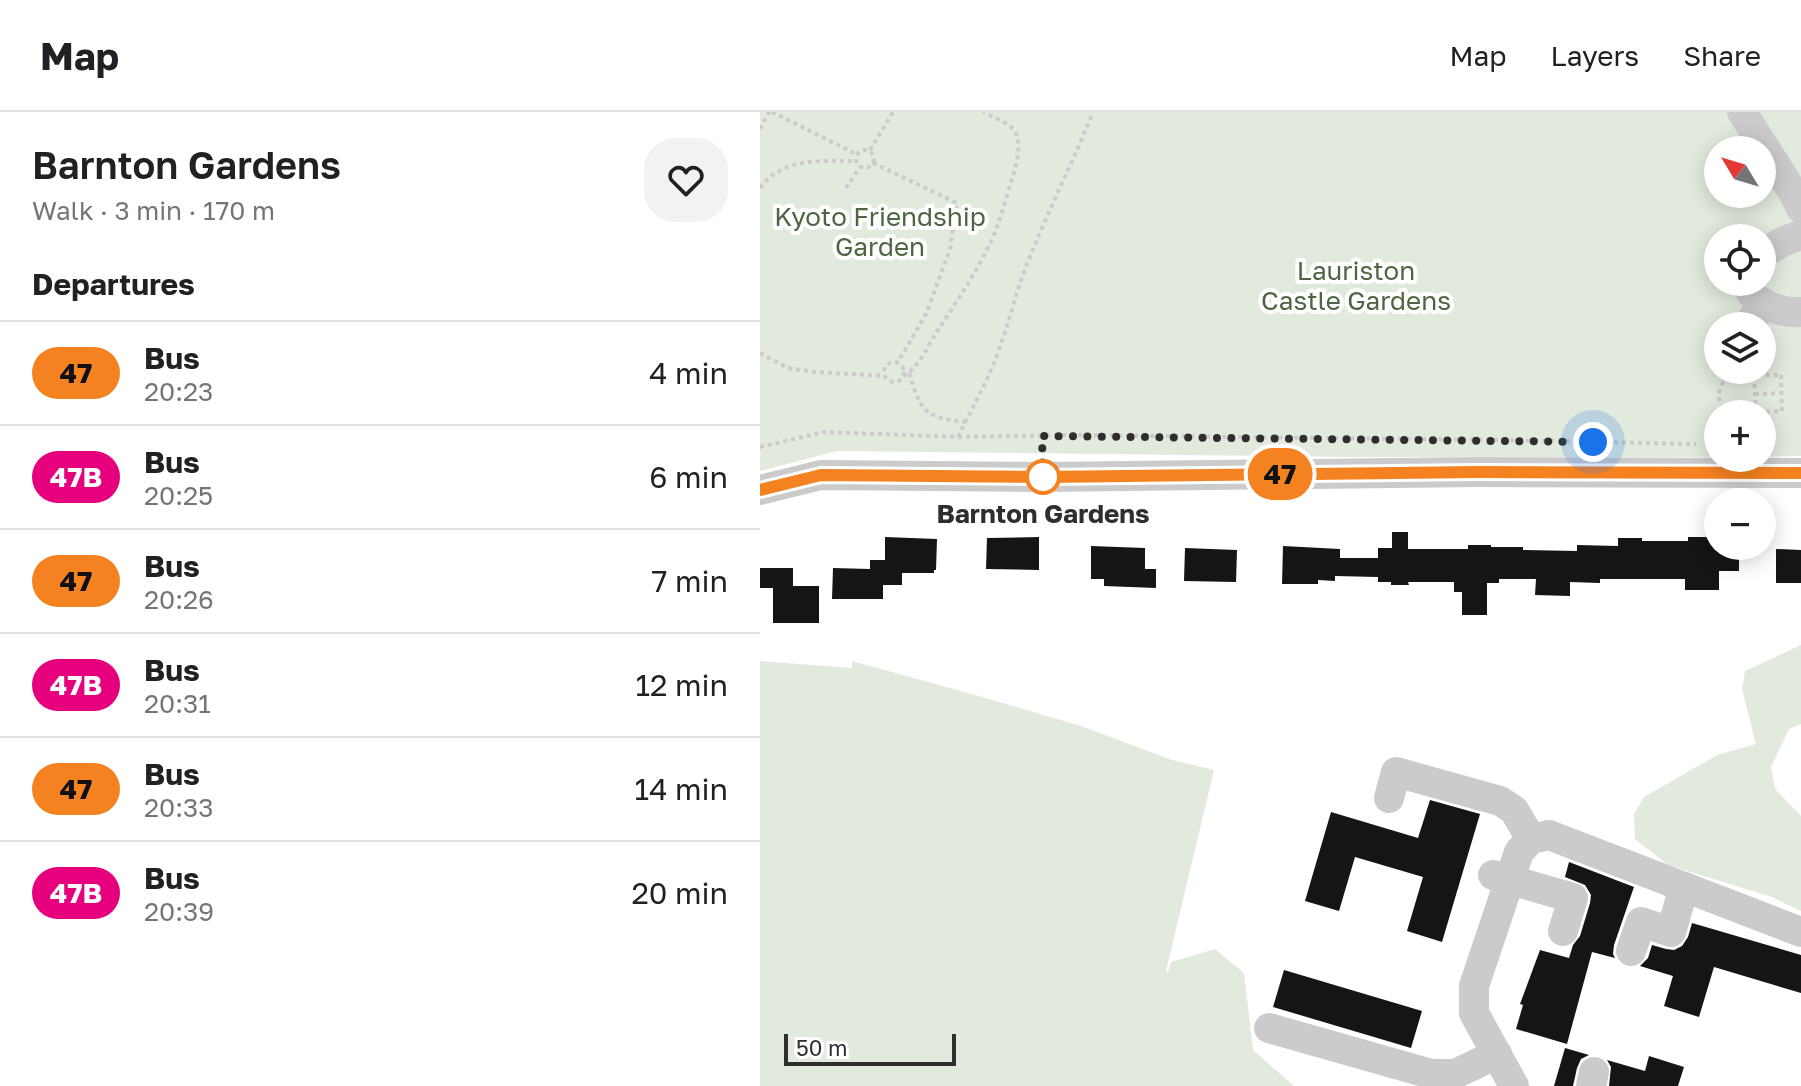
<!DOCTYPE html>
<html lang="en">
<head>
<meta charset="utf-8">
<style>
	body { margin:0; font-family:"Golos Text",sans-serif; background:#f2f2f2; color:#202124; height:100vh; display:flex; flex-direction:column; font-size:30px; white-space:nowrap }
	* { box-sizing:border-box; margin:0 }
	p { font-size:26px; color:#757577 }
	.icon { flex:none; width:44px; height:44px; fill:none; stroke:currentColor; stroke-width:2; stroke-linecap:round; stroke-linejoin:round }
	.map { position:relative; flex:1; overflow:hidden }
	.panel { display:flex; flex-direction:column; background:#fff; width:760px }
	.panel>* { flex:none }
	.badge { padding:0 16px; border-radius:26px; font-size:28px; line-height:52px }
	.needle { width:52px; rotate:308deg }
	.controls { position:absolute; left:944px; top:24px; display:grid; gap:16px }
	.controls a { display:grid; place-items:center; width:72px; height:72px; border-radius:50%; background:#fff; box-shadow:0 4px 20px #0003; font-size:40px }
	.scale { position:absolute; left:24px; bottom:20px; width:172px; box-sizing:border-box; padding-left:8px; border:4px solid #2e2e2e; border-top:0; font-size:22px; line-height:28px; white-space:nowrap; color:#2e2e2e; -webkit-text-stroke:6px #fff; paint-order:stroke }
	.you { position:absolute; width:40px; height:40px; margin:-20px; border:6px solid #fff; border-radius:50%; background:#1a73e8; box-shadow:0 0 0 12px #1a73e833 }
	.map>.badge { position:absolute; translate:-50% -50%; box-shadow:0 0 0 4px #fff }
	h2 { padding:0 32px; font-size:30px; line-height:72px }
	.round { display:grid; place-items:center; flex:none; width:84px; height:84px; border-radius:32px; background:#f2f2f2 }
	.summary { display:flex; align-items:center; justify-content:space-between; height:136px; padding:0 32px }
	h1 { font-size:38px; font-weight:600; line-height:60px }
	ul { padding:0; list-style:none }
	li { display:flex; align-items:center; gap:24px; height:104px; padding:0 32px; border-top:2px solid #e0e0e0 }
	li div { flex:1 }
	li b { display:block; font-size:30px }
	li em { font-style:normal }
	li .badge { min-width:88px; font-weight:700; text-align:center }
	header { display:flex; align-items:center; gap:48px; box-sizing:border-box; height:112px; padding:0 40px; background:#fff; border-bottom:2px solid #e0e0e0 }
	header strong { font-size:38px }
	nav { display:flex; gap:44px; margin-inline-start:auto; font-size:28px }
	main { display:flex; flex:1; min-height:0 }
	.map>svg:first-child { display:block }
</style>
</head>
<body>
<header>
<strong>Map</strong>
<nav><a>Map</a><a>Layers</a><a>Share</a></nav>
</header>
<main>
<section class="panel">
<div class="summary"><div><h1>Barnton Gardens</h1><p>Walk · 3 min · 170 m</p></div><a class="round"><svg class="icon" aria-label="heart" viewBox="0 0 24 24"><path d="M12 20l-8-8c-3-5 5-10 8-4 3-6 11-1 8 4z"/></svg></a></div>
<h2>Departures</h2>
<ul>
<li><span class="badge" style="background:#f58220;color:#111">47</span><div><b>Bus</b><p>20:23</p></div><em>4 min</em></li>
<li><span class="badge" style="background:#e6007e;color:#fff">47B</span><div><b>Bus</b><p>20:25</p></div><em>6 min</em></li>
<li><span class="badge" style="background:#f58220;color:#111">47</span><div><b>Bus</b><p>20:26</p></div><em>7 min</em></li>
<li><span class="badge" style="background:#e6007e;color:#fff">47B</span><div><b>Bus</b><p>20:31</p></div><em>12 min</em></li>
<li><span class="badge" style="background:#f58220;color:#111">47</span><div><b>Bus</b><p>20:33</p></div><em>14 min</em></li>
<li><span class="badge" style="background:#e6007e;color:#fff">47B</span><div><b>Bus</b><p>20:39</p></div><em>20 min</em></li>
</ul>
</section>
<div class="map">
<svg width="1041" height="974" viewBox="0 0 1041 974">
	<rect width="100%" height="100%" fill="#fff"/>
	<!-- green -->
	<g fill="#e2eadd" fill-rule="evenodd">
		<path d="M 0,0 L 1041,0 L 1041,344 L 1002,345 L 1002,302 L 958,302 L 958,345 L 592,345 L 77,339 L 0,359 ZM 958,38 L 1002,38 L 1002,82 L 958,82 ZM 958,126 L 1002,126 L 1002,170 L 958,170 ZM 958,214 L 1002,214 L 1002,258 L 958,258 Z"/>
		<polygon points="1041,533 1041,612 1029,617 1011,655 1015,677 1041,704 1041,799 1012,785 908,753 875,727 874,702 884,685 957,643 996,632 982,577 985,559"/>
		<polygon points="0,549 92,556 92,549 215,583 321,614 412,648 454,658 406,859 408,861 411,850 455,837 484,861 493,938 534,974 0,974"/>
	</g>
	<!-- building -->
	<g fill="#151515">
		<polygon points="632,420 648,420 648,437 708,437 708,433 731,433 731,435 763,435 763,438 817,439 817,433 858,434 858,426 882,426 882,429 928,429 928,425 951,425 951,427 958,427 958,434 979,434 979,459 959,459 959,478 925,478 925,467 840,467 840,471 810,470 810,484 775,483 776,467 739,467 739,471 727,471 727,503 702,503 702,480 694,480 694,470 648,470 649,473 631,473 631,470 618,470 618,465 575,464 575,469 558,468 558,472 522,472 523,434 580,437 580,446 618,446 618,436 632,436"/>
		<polygon points="125,425 177,427 176,458 174,458 174,461 142,461 142,473 123,473 123,487 72,487 73,456 110,457 110,448 125,448"/>
		<polygon points="279,425 279,458 226,457 227,426"/>
		<polygon points="331,434 385,436 385,457 396,457 396,476 344,474 344,467 331,467"/>
		<polygon points="425,436 477,438 476,470 424,469"/>
		<polygon points="1016,437 1041,438 1041,471 1016,471"/>
		<polygon points="0,456 33,456 33,474 59,474 59,511 13,511 13,476 0,476"/>
		<polygon points="670,688 720,702 682,830 647,819 663,765 595,745 579,799 545,789 571,700 658,726"/>
		<polygon points="809,750 874,775 854,833 853,842 855,846 832,840 807,932 756,917 763,893 760,892 780,838 809,846 813,833 820,824 830,791 831,783 825,773 805,765"/>
		<polygon points="932,811 1041,843 1041,881 954,855 939,905 904,894 913,864 880,854 888,846 892,833 906,837 914,838 922,834 928,825"/>
		<polygon points="524,858 662,899 651,936 513,895"/>
		<polygon points="805,936 829,943 821,947 817,956 813,974 794,974"/>
		<polygon points="889,944 924,955 918,974 849,974 851,955 847,948 885,959"/>
	</g>
	<g fill="none" stroke-linecap="round" stroke-linejoin="round">
		<!-- path -->
		<g stroke="#cbcbcb" stroke-width="4" stroke-dasharray="4 4" stroke-linecap="butt">
			<polyline points="12,0 96,42"/>
			<polyline points="0,17 9,0"/>
			<circle cx="105" cy="47" r="9"/>
			<polyline points="110,38 133,0"/>
			<polyline points="113,51 197,91 190,137 166,202 138,250"/>
			<path d="M 0,76 C 23,45 60,49 96,49"/>
			<polyline points="86,76 100,55"/>
			<polyline points="0,241 28,256 56,260 124,264"/>
			<circle cx="134" cy="260" r="10"/>
			<path d="M 149,261 C 161,299 163,305 205,310"/>
			<path d="M 1021,263 L 1022,299 L 971,301 C 963,297 958,291 959,281 C 960,275 963,268 969,266 C 979,262 1009,263 1021,263 Z"/>
			<path d="M 143,264 C 159,256 167,235 176,221 C 196,190 218,159 233,125 C 241,106 246,86 252,67 C 256,54 261,37 257,24 C 253,11 234,6 223,0"/>
			<polyline points="994,264 996,300"/>
			<polyline points="995,282 1022,281"/>
			<path d="M 198,325 C 209,302 221,281 231,258 C 247,222 254,183 269,147 C 289,97 313,50 333,0"/>
			<polyline points="0,335 64,320 202,325 308,323 739,328 936,332"/>
		</g>
		<!-- minor -->
		<g stroke="#cbcbcb" stroke-width="30">
			<polyline points="982,0 1034,82 1041,96"/>
			<polyline points="1002,142 1024,129 1041,123"/>
			<path d="M 986,170 C 986,171 991,181 992,182 C 1001,194 1026,202 1041,200"/>
			<polyline points="987,214 1004,191"/>
			<polyline points="0,378 61,363 283,365 718,360 1041,361"/>
			<polyline points="629,686 636,660 740,689 754,698 771,727"/>
			<polyline points="733,763 813,786 803,819"/>
			<polyline points="871,839 881,810 911,820 924,775"/>
			<polyline points="509,916 671,962 695,962 737,942"/>
			<polyline points="754,974 714,901 714,874 759,740 771,727 789,723 1041,820"/>
			<polyline points="831,974 834,960"/>
		</g>
	</g>
	<g fill="none" stroke-linecap="round" stroke-linejoin="round">
		<defs>
			<polyline id="line" points="0,378 61,363 283,365 718,360 1041,361"/>
		</defs>
		<!-- line casing -->
		<use href="#line" stroke="#fff" stroke-width="18"/>
		<!-- line -->
		<use href="#line" stroke="#f58220" stroke-width="12"/>
		<!-- walk -->
		<polyline stroke="#2e2e2e" stroke-width="8" stroke-dasharray="0 14.4" points="283,365 282,324 833,330"/>
	</g>
	<!-- markers -->
	<circle fill="#fff" stroke="#f58220" stroke-width="4" cx="283" cy="365" r="16"/>
	<g text-anchor="middle" dominant-baseline="central" stroke-width="8" stroke-linejoin="round" paint-order="stroke">
		<!-- park labels -->
		<g font-size="26" fill="#4d6540" stroke="#fff">
			<text x="120" y="104">Kyoto Friendship<tspan x="120" dy="30">Garden</tspan></text>
			<text x="596" y="158">Lauriston<tspan x="596" dy="30">Castle Gardens</tspan></text>
		</g>
		<!-- stop labels -->
		<g font-size="26" font-weight="bold" fill="#2e2e2e" stroke="#fff">
			<text x="283" y="401">Barnton Gardens</text>
		</g>
	</g>
</svg>
<div class="controls">
<a><svg class="needle" viewBox="-14 -14 28 28"><path d="M0-13l5 13h-10z" fill="#e53935"/><path d="M0 13l5-13h-10z" fill="#757577"/></svg></a>
<a><svg class="icon" aria-label="locate" viewBox="0 0 24 24"><circle cx="12" cy="12" r="6"/><path d="M12 2v4M12 18v4M2 12h4M18 12h4"/></svg></a>
<a><svg class="icon" aria-label="layers" viewBox="0 0 24 24"><path d="M12 4l9 5-9 5-9-5zM3 14l9 5 9-5"/></svg></a>
<a>+</a>
<a>−</a>
</div>
<div class="scale">50 m</div>
<div class="you" style="left:833px;top:330px"></div>
<b class="badge" style="left:520px;top:362px;background:#f58220;color:#111">47</b>
</div>
</main>
</body>
</html>
